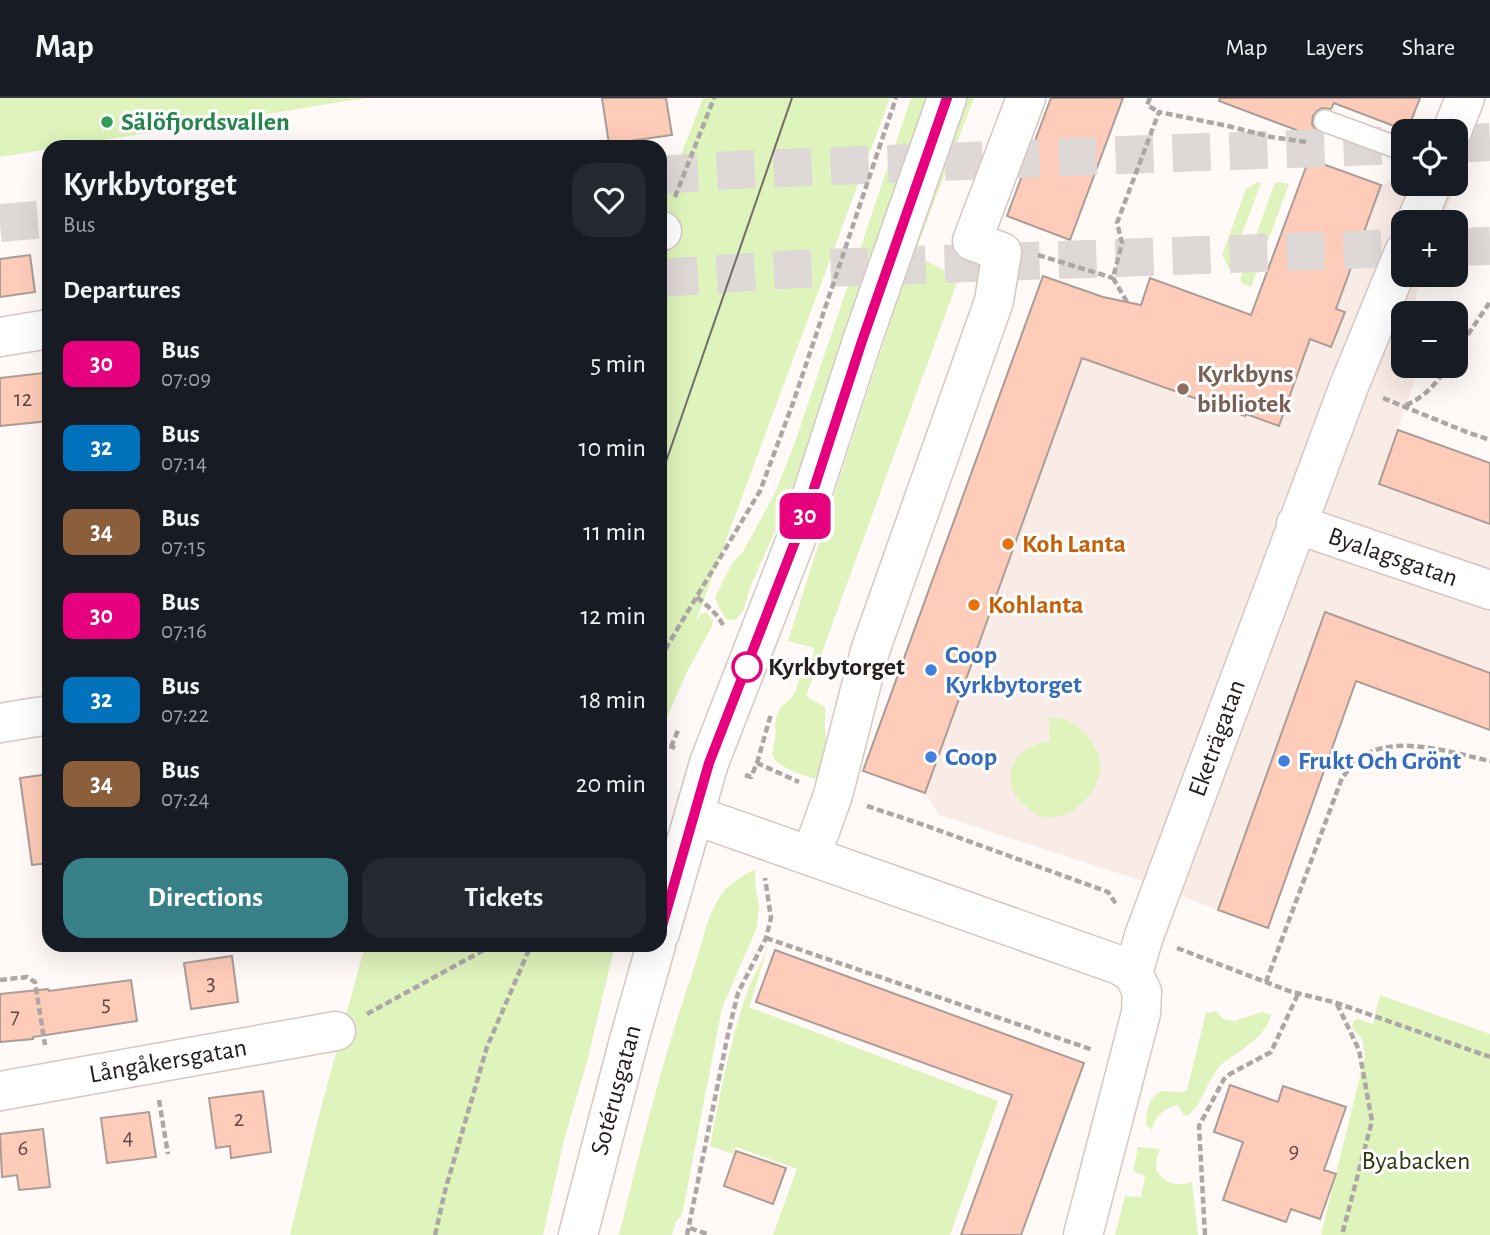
<!DOCTYPE html>
<html lang="en">
<head>
<meta charset="utf-8">
<style>
	body { margin:0; font-family:"Alegreya Sans",sans-serif; background:#242831; color:#f1f3f6; height:100vh; display:flex; flex-direction:column; font-size:26px; white-space:nowrap }
	* { box-sizing:border-box; margin:0 }
	p { font-size:23px; color:#9ea1a6 }
	.icon { flex:none; width:38px; height:38px; fill:none; stroke:currentColor; stroke-width:2; stroke-linecap:round; stroke-linejoin:round }
	.map { position:relative; flex:1; overflow:hidden }
	.drawer { position:absolute; left:42px; top:42px; width:625px; height:812px; display:flex; flex-direction:column; background:#171b24; border-radius:21px; box-shadow:0 7px 28px #0002 }
	.drawer>* { flex:none }
	.badge { padding:0 14px; border-radius:10px; font-size:24px; line-height:46px }
	.controls { position:absolute; left:1391px; top:21px; display:grid; gap:14px }
	.controls a { display:grid; place-items:center; width:77px; height:77px; border-radius:14px; background:#171b24; box-shadow:0 7px 28px #0002; font-size:35px }
	.map>.badge { position:absolute; translate:-50% -50%; box-shadow:0 0 0 4px #fff }
	h2 { padding:0 21px; font-size:26px; line-height:63px }
	.round { display:grid; place-items:center; flex:none; width:74px; height:74px; border-radius:21px; background:#242831 }
	.head { display:flex; align-items:center; justify-content:space-between; height:119px; padding:0 21px }
	h1 { font-size:33px; font-weight:700; line-height:52px }
	.primary-button { display:flex; gap:14px; margin-top:auto; padding:14px 21px }
	.primary-button a { flex:1; height:80px; border-radius:21px; background:#388087; color:#fff; font-size:28px; font-weight:700; line-height:80px; text-align:center }
	.primary-button a+a { background:#242831; color:#f1f3f6 }
	ul { padding:0; list-style:none }
	li { display:flex; align-items:center; gap:21px; height:84px; padding:0 21px }
	li div { flex:1 }
	li b { display:block; font-size:26px }
	li em { font-style:normal }
	li .badge { min-width:77px; font-weight:700; text-align:center }
	header { display:flex; align-items:center; gap:42px; box-sizing:border-box; height:98px; padding:0 35px; background:#171b24; border-bottom:2px solid #363941 }
	header strong { font-size:33px }
	nav { display:flex; gap:38px; margin-inline-start:auto; font-size:24px }
	.map>svg:first-child { display:block }
</style>
</head>
<body>
<header>
<strong>Map</strong>
<nav><a>Map</a><a>Layers</a><a>Share</a></nav>
</header>
<div class="map">
<svg width="1490" height="1137" viewBox="0 0 1490 1137">
	<rect width="100%" height="100%" fill="#fff9f7"/>
	<!-- built -->
	<polygon fill="#f9ece7" points="1403,77 1404,86 1456,86 1442,124 1404,124 1404,177 1424,177 1410,215 1404,215 1403,235 1397,255 1403,257 1404,268 1420,268 1379,386 1490,426 1490,575 1325,515 1218,812 1139,782 939,717 925,695 1089,242 1245,318 1246,316 1279,328 1310,241 1331,248 1345,214 1336,211 1381,87"/>
	<!-- green -->
	<g fill="#dff3bc">
		<polygon points="0,0 366,0 60,49 49,49 49,51 0,59"/>
		<polygon points="703,0 890,0 696,523 702,515 707,515 713,522 712,528 687,574 666,621 660,629 660,111"/>
		<polygon points="911,0 926,0 793,393 751,487 743,513 735,522 726,521 720,511 715,499 732,465 743,454 775,395 793,350"/>
		<path d="M 966,0 L 974,0 L 914,157 L 959,179 L 806,598 L 825,609 L 825,631 L 827,656 L 818,682 C 802,676 780,672 772,657 L 776,634 L 775,628 L 776,620 L 781,608 C 797,600 798,585 802,569 L 809,571 L 815,550 L 788,543 C 845,361 904,180 966,0 Z"/>
		<polygon points="1258,84 1261,85 1229,171 1222,157 1246,91"/>
		<polygon points="1277,84 1289,86 1251,189 1243,186 1240,182 1274,87"/>
		<path d="M 1049,619 C 1065,620 1076,625 1087,637 C 1093,645 1100,656 1100,666 C 1101,695 1068,728 1038,717 C 1032,715 1026,709 1021,704 C 1010,693 1008,679 1014,665 C 1021,651 1036,646 1050,643 Z"/>
		<path d="M 755,771 L 756,793 L 759,807 L 757,829 L 722,910 L 682,1117 L 676,1123 L 672,1137 L 619,1137 C 641,1048 663,959 693,873 C 701,850 707,817 721,797 C 729,785 743,778 755,771 Z"/>
		<polygon points="365,847 615,847 587,964 564,1042 543,1137 290,1137 317,1025"/>
		<path d="M 767,852 L 749,909 L 998,1003 L 950,1137 L 773,1137 L 797,1071 L 736,1049 L 733,1056 L 710,1048 C 720,996 730,943 748,892 C 753,879 761,865 767,852 Z"/>
		<polygon points="1380,897 1490,936 1490,1137 1321,1137 1365,958 1362,940 1356,935 1352,928 1354,922 1358,921 1373,926"/>
		<path d="M 1216,913 L 1223,921 L 1235,923 L 1262,914 L 1271,917 C 1265,941 1239,952 1222,966 C 1212,975 1208,988 1202,999 C 1199,1006 1194,1011 1189,1017 L 1184,1018 L 1178,1007 C 1165,1009 1154,1019 1152,1032 L 1146,1027 C 1146,1015 1149,995 1164,993 C 1173,993 1179,996 1187,992 L 1206,914 L 1210,915 Z"/>
		<path d="M 1138,1049 L 1160,1051 L 1157,1058 L 1156,1072 C 1165,1086 1177,1089 1192,1084 L 1198,1137 L 1115,1137 L 1125,1098 L 1141,1099 L 1145,1077 L 1133,1074 Z"/>
	</g>
	<!-- building -->
	<g fill="#ffccb9" stroke="#aa9d98" stroke-width="2">
		<polygon points="602,0 666,0 672,37 609,46"/>
		<polygon points="1051,0 1123,0 1070,142 1007,118"/>
		<polygon points="1220,0 1420,0 1407,33 1334,5 1331,11 1322,10 1317,13 1313,18 1312,26 1315,31 1320,35 1318,40 1219,3"/>
		<polygon points="1309,61 1381,87 1336,211 1345,214 1331,249 1310,241 1279,328 1246,316 1245,318 1082,260 925,695 863,673 1043,178 1103,199 1141,207 1150,180 1251,217"/>
		<polygon points="30,157 35,194 0,199 0,161"/>
		<polygon points="43,275 49,323 0,328 0,280"/>
		<polygon points="1398,332 1490,365 1490,426 1379,386"/>
		<polygon points="1325,514 1490,575 1490,632 1356,583 1268,830 1218,812"/>
		<polygon points="49,676 49,765 32,767 20,680"/>
		<polygon points="775,852 1084,965 1021,1137 961,1137 1012,997 756,904"/>
		<polygon points="232,858 238,904 191,911 184,865"/>
		<polygon points="131,882 137,923 33,939 33,941 0,944 0,896 48,891 49,893"/>
		<polygon points="1230,987 1278,1004 1283,988 1346,1009 1324,1072 1336,1076 1320,1121 1291,1111 1286,1124 1223,1102 1243,1044 1214,1034"/>
		<polygon points="263,993 271,1054 231,1060 230,1048 216,1050 209,1000"/>
		<polygon points="149,1014 156,1059 107,1065 101,1020"/>
		<polygon points="43,1031 50,1089 19,1092 17,1077 2,1079 0,1036"/>
		<polygon points="736,1053 786,1070 773,1106 724,1088"/>
	</g>
	<g fill="none" stroke-linecap="round" stroke-linejoin="round">
		<!-- trunk-tunnel -->
		<g stroke="#ded8d6" stroke-width="38" stroke-dasharray="38 19" stroke-linecap="butt">
			<polyline points="1456,46 1490,44"/>
			<polyline points="660,77 732,72 1150,56 1404,47"/>
			<polyline points="0,125 49,121"/>
			<polyline points="1456,149 1490,148"/>
			<polyline points="660,180 797,171 1404,150"/>
		</g>
		<defs>
			<polyline id="service" points="1325,23 1404,52"/>
			<g id="minor">
				<polyline points="1452,33 1465,0"/>
				<polyline points="1416,124 1432,86"/>
				<polyline points="660,133 662,133"/>
				<polyline points="0,239 49,231"/>
				<polyline points="1296,426 1490,492"/>
				<polyline points="0,625 49,617"/>
				<polyline points="694,717 1119,867 1133,875"/>
				<polyline points="811,758 833,697 870,553 994,203 1002,154 972,143 1026,0"/>
				<polyline points="0,993 336,933"/>
				<polyline points="1083,1137 1141,915 1142,894 1133,875 1144,838 1349,288 1404,154"/>
			</g>
			<g id="tertiary">
				<polyline points="660,835 709,665 805,418 862,243 947,0"/>
				<polyline points="578,1137 629,942 656,847"/>
			</g>
		</defs>
		<!-- service casing -->
		<use href="#service" stroke="#d5c7c3" stroke-width="24"/>
		<!-- minor casing -->
		<use href="#minor" stroke="#d5c7c3" stroke-width="41"/>
		<!-- tertiary casing -->
		<use href="#tertiary" stroke="#d5c7c3" stroke-width="41"/>
		<!-- path -->
		<g stroke="#aca7a5" stroke-width="4.5" stroke-dasharray="7 3.5" stroke-linecap="butt">
			<polyline points="1150,0 1147,7 1159,14"/>
			<polyline points="675,99 714,0"/>
			<polyline points="1038,157 1113,180"/>
			<polyline points="1127,204 1113,180 1122,145 1117,125 1159,14 1228,28 1271,39 1306,44"/>
			<polyline points="1456,254 1490,204"/>
			<polyline points="1383,300 1464,333 1490,342"/>
			<path d="M 1406,307 C 1423,300 1438,285 1447,268"/>
			<path d="M 697,499 C 707,508 717,515 723,527"/>
			<polyline points="660,560 760,393 793,305 896,0"/>
			<polyline points="660,644 675,650"/>
			<polyline points="671,649 679,630"/>
			<polyline points="757,665 771,616"/>
			<polyline points="745,677 751,679 757,665 799,684"/>
			<polyline points="867,708 927,728 1108,794 1116,806"/>
			<polyline points="766,840 1093,952"/>
			<polyline points="1177,850 1289,893 1337,905 1490,959"/>
			<polyline points="0,882 27,879 35,884 45,947"/>
			<path d="M 1266,884 L 1342,680 C 1347,674 1353,665 1360,660 C 1394,635 1453,655 1490,663"/>
			<polyline points="1337,906 1359,952 1372,1023 1342,1137"/>
			<polyline points="367,916 493,847"/>
			<polyline points="159,1002 168,1056"/>
			<polyline points="690,1130 710,1137"/>
			<polyline points="435,1137 445,1093 487,949 531,847"/>
			<polyline points="687,1137 728,936 738,895 766,840 771,820 765,780"/>
			<polyline points="1205,1137 1199,1028 1224,981 1230,976 1271,954 1298,896"/>
		</g>
		<!-- service -->
		<use href="#service" stroke="#fff" stroke-width="21"/>
		<!-- minor -->
		<use href="#minor" stroke="#fff" stroke-width="38"/>
		<!-- tertiary -->
		<use href="#tertiary" stroke="#fff" stroke-width="38"/>
		<!-- tram -->
		<polyline stroke="#726c6a" stroke-width="2" points="660,381 792,0"/>
	</g>
	<g fill="none" stroke-linecap="round" stroke-linejoin="round">
		<defs>
			<polyline id="line" points="660,835 709,665 805,418 862,243 947,0"/>
		</defs>
		<!-- line casing -->
		<use href="#line" stroke="#fff" stroke-width="16"/>
		<!-- line -->
		<use href="#line" stroke="#e6007e" stroke-width="10"/>
	</g>
	<!-- markers -->
	<circle fill="#2e9e5b" stroke="#fff" stroke-width="2.5" cx="107" cy="24" r="7"/>
	<circle fill="#8d6e63" stroke="#fff" stroke-width="2.5" cx="1183" cy="291" r="7"/>
	<g fill="#e8710a" stroke="#fff" stroke-width="2.5">
		<circle cx="1008" cy="446" r="7"/>
		<circle cx="974" cy="507" r="7"/>
	</g>
	<circle fill="#fff" stroke="#e6007e" stroke-width="3.5" cx="747" cy="569" r="14"/>
	<g fill="#3f7fe0" stroke="#fff" stroke-width="2.5">
		<circle cx="931" cy="572" r="7"/>
		<circle cx="931" cy="659" r="7"/>
		<circle cx="1284" cy="663" r="7"/>
	</g>
	<g text-anchor="middle" dominant-baseline="central" stroke-width="6" stroke-linejoin="round" paint-order="stroke">
		<!-- number labels -->
		<g font-size="23" fill="#5c4b45">
			<text x="23" y="301">12</text>
			<text x="211" y="885">3</text>
			<text x="106" y="906">5</text>
			<text x="15" y="918">7</text>
			<text x="239" y="1021">2</text>
			<text x="128" y="1039">4</text>
			<text x="23" y="1050">6</text>
			<text x="1294" y="1053">9</text>
		</g>
		<!-- leisure labels -->
		<g font-size="26" font-weight="bold" fill="#27864d" stroke="#fff" text-anchor="start">
			<text x="121" y="24">Sälöfjordsvallen</text>
		</g>
		<!-- education labels -->
		<g font-size="26" font-weight="bold" fill="#785e54" stroke="#fff" text-anchor="start">
			<text x="1197" y="276">Kyrkbyns<tspan x="1197" dy="30">bibliotek</tspan></text>
		</g>
		<!-- food labels -->
		<g font-size="26" font-weight="bold" fill="#c56008" stroke="#fff" text-anchor="start">
			<text x="1022" y="446">Koh Lanta</text>
			<text x="988" y="507">Kohlanta</text>
		</g>
		<!-- street labels -->
		<g font-size="26" fill="#25201e" stroke="#fff">
			<text transform="translate(1393 459) rotate(19)">Byalagsgatan</text>
			<text transform="translate(1217 640) rotate(-70)">Eketrägatan</text>
			<text transform="translate(168 963) rotate(-10)">Långåkersgatan</text>
			<text transform="translate(616 992) rotate(-75)">Sotérusgatan</text>
		</g>
		<!-- shop labels -->
		<g font-size="26" font-weight="bold" fill="#366cbe" stroke="#fff" text-anchor="start">
			<text x="945" y="557">Coop<tspan x="945" dy="30">Kyrkbytorget</tspan></text>
			<text x="945" y="659">Coop</text>
			<text x="1298" y="663">Frukt Och Grönt</text>
		</g>
		<!-- stop labels -->
		<g font-size="26" font-weight="bold" fill="#25201e" stroke="#fff" text-anchor="start">
			<text x="768" y="569">Kyrkbytorget</text>
		</g>
		<!-- park labels -->
		<g font-size="26" fill="#2c380e" stroke="#fff">
			<text x="1416" y="1063">Byabacken</text>
		</g>
	</g>
</svg>
<div class="controls">
<a><svg class="icon" aria-label="locate" viewBox="0 0 24 24"><circle cx="12" cy="12" r="6"/><path d="M12 2v4M12 18v4M2 12h4M18 12h4"/></svg></a>
<a>+</a>
<a>−</a>
</div>
<b class="badge" style="left:805px;top:418px;background:#e6007e;color:#fff">30</b>
<section class="drawer">
<div class="head"><div><h1>Kyrkbytorget</h1><p>Bus</p></div><a class="round"><svg class="icon" aria-label="heart" viewBox="0 0 24 24"><path d="M12 20l-8-8c-3-5 5-10 8-4 3-6 11-1 8 4z"/></svg></a></div>
<h2>Departures</h2>
<ul>
<li><span class="badge" style="background:#e6007e;color:#fff">30</span><div><b>Bus</b><p>07:09</p></div><em>5 min</em></li>
<li><span class="badge" style="background:#0072bc;color:#fff">32</span><div><b>Bus</b><p>07:14</p></div><em>10 min</em></li>
<li><span class="badge" style="background:#8b5e3c;color:#fff">34</span><div><b>Bus</b><p>07:15</p></div><em>11 min</em></li>
<li><span class="badge" style="background:#e6007e;color:#fff">30</span><div><b>Bus</b><p>07:16</p></div><em>12 min</em></li>
<li><span class="badge" style="background:#0072bc;color:#fff">32</span><div><b>Bus</b><p>07:22</p></div><em>18 min</em></li>
<li><span class="badge" style="background:#8b5e3c;color:#fff">34</span><div><b>Bus</b><p>07:24</p></div><em>20 min</em></li>
</ul>
<div class="primary-button"><a>Directions</a><a>Tickets</a></div>
</section>
</div>
</body>
</html>
